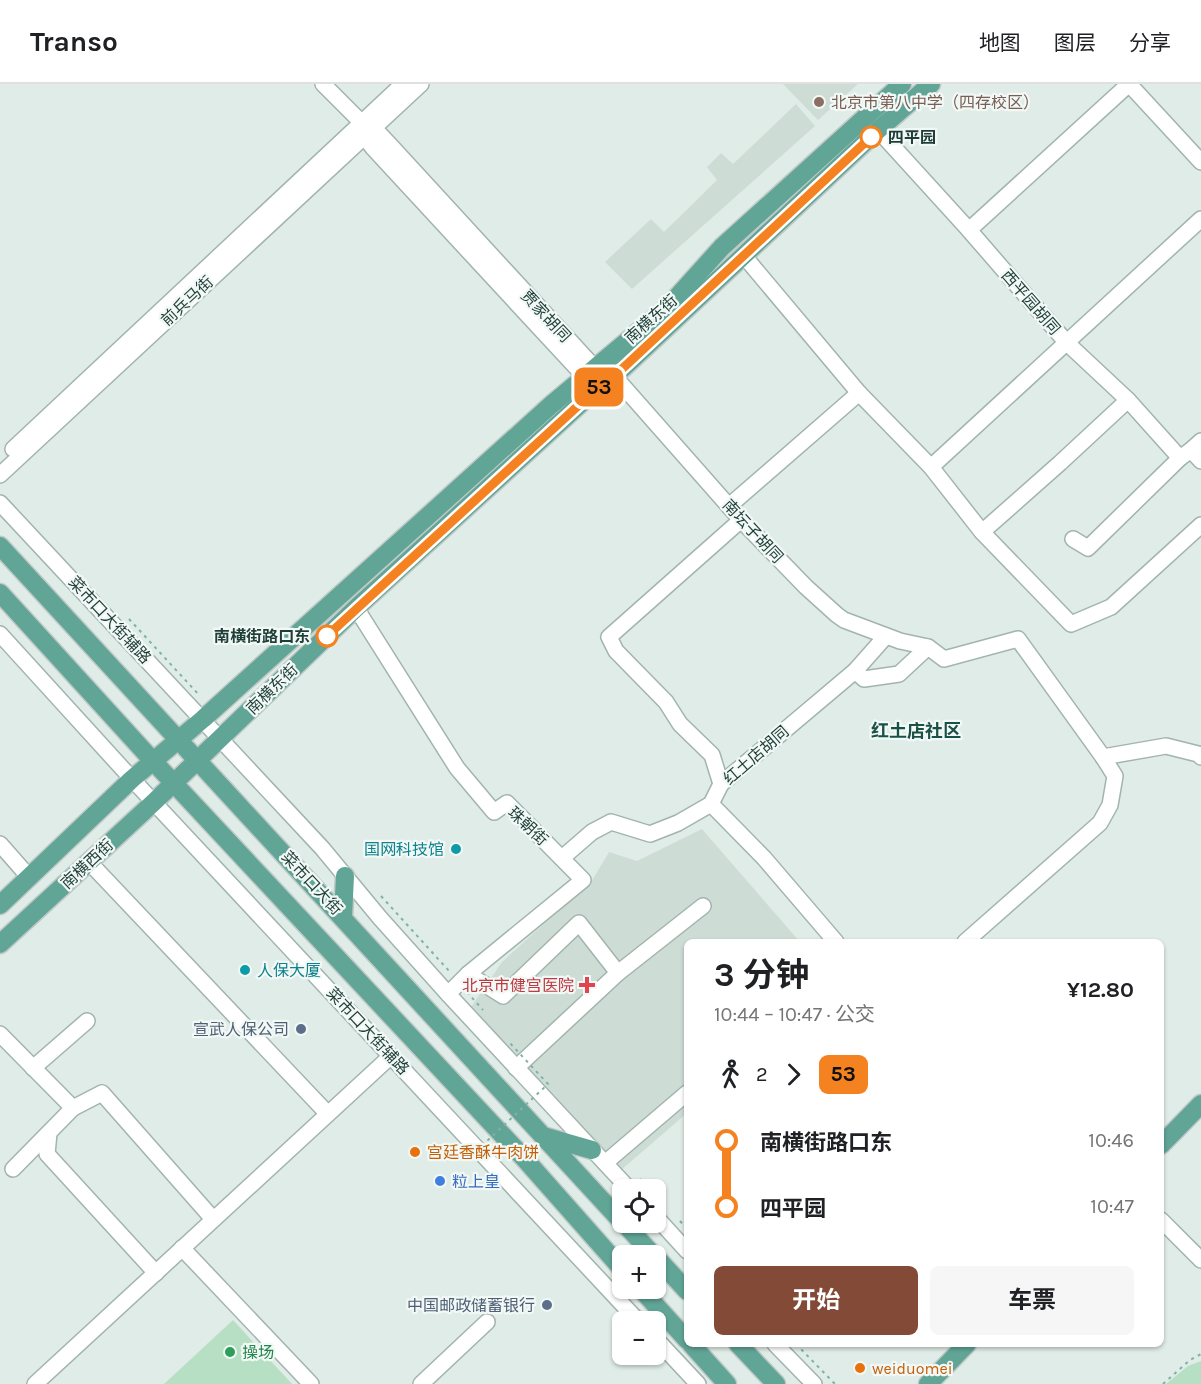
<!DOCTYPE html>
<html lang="zh">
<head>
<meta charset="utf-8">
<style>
	body { margin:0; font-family:Karla,"Noto Sans SC",sans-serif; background:#f6f6f6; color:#202124; height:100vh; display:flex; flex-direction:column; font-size:22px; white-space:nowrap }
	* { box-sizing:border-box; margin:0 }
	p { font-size:20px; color:#757577 }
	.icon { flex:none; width:33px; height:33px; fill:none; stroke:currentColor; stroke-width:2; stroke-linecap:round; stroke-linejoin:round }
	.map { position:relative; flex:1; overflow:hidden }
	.side { position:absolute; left:684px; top:855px; width:480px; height:408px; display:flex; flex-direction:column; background:#fff; border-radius:9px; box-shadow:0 2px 4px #0004 }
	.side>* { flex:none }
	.badge { padding:0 12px; border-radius:9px; font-size:21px; line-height:39px }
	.buttons { position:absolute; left:612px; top:1095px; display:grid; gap:12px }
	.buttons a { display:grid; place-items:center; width:54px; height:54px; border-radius:9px; background:#fff; box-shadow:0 2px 4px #0004; font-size:30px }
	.map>.badge { position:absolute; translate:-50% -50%; box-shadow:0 0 0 3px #fff }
	.legs { display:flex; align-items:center; gap:9px; height:66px; padding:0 30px; font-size:20px }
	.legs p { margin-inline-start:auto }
	.head { display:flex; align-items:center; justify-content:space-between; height:102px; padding:0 30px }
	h1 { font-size:33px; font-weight:700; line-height:45px }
	.cta { display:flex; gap:12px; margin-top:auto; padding:12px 30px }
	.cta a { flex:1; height:69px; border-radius:9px; background:#834b37; color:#fff; font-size:24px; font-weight:700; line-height:69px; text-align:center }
	.cta a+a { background:#f6f6f6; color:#202124 }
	ul { padding:0 30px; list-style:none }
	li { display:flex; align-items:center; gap:21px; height:66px; font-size:22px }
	li i { display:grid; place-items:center; width:9px; height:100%; margin:0 8px; background:currentColor }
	li i::after { content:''; width:15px; height:15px; margin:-8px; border:4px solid; border-radius:50%; background:#fff }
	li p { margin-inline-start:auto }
	li:first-child i { background:linear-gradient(#0000 50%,currentColor 0) }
	li:last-child i { background:linear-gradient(currentColor 50%,#0000 0) }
	header { display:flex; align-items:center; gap:36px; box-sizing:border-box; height:84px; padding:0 30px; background:#fff; border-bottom:2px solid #e0e0e0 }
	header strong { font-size:28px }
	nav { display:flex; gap:33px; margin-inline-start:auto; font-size:21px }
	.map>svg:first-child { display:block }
</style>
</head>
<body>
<header>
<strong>Transo</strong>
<nav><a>地图</a><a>图层</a><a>分享</a></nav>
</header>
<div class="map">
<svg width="1201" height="1300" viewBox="0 0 1201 1300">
	<rect width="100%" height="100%" fill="#e0ece7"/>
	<!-- built -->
	<g fill="#cedcd6">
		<polygon points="783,0 858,0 818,36"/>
		<polygon points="796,20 815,42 632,205 605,178 651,135 664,148 717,96 707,83 721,69 733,80"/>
		<polygon points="702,745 800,858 687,858 687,1029 620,1087 471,923 502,878 593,795 609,768 637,777"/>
	</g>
	<!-- grass -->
	<g fill="#b7dfc3">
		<polygon points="233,1236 292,1300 164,1300"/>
		<polygon points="1201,1277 1201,1300 1166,1300 1188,1282"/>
	</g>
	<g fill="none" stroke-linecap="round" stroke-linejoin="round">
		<defs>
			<g id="minor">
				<polyline points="323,0 362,39 373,43 390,61 594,283 600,294"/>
				<polyline points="362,39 364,52 373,64 584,292 603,299 622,301 741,436 806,503 837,531 844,536 900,557 928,563"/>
				<polyline points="878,46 969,146 1067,259 1128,316 1180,374 1191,366"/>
				<polyline points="969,146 1129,0 1201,78"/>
				<polyline points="744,172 859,309 931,383 982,448 1071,540 1111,523 1201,441"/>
				<polyline points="1201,357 1191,366 1201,377"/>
				<polyline points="13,365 403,0"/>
				<polyline points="931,383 1201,135"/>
				<polyline points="0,391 421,0"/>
				<polyline points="0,419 322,764 380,834 448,910 630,1106"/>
				<polyline points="729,422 859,309"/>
				<polyline points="982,448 1060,379 1128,316"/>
				<polyline points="1073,455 1088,464 1180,374"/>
				<polyline points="356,524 457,684 494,728 507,719 583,796 468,890 448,910"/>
				<polyline points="0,550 132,695 639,1238"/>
				<polyline points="855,587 864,595 899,590 928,563 944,575 1018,555 1103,673 1115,692 1110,721 1100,739 965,858"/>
				<polyline points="1103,673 1166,662 1198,670 1201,673"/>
				<polyline points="721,700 712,671 680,640 666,618 616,567 609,553 741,436"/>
				<polyline points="711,720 764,774 836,858"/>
				<polyline points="0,760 29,793"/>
				<polyline points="562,774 592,748 611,738 650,750 678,739 711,720 721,700 855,587 886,552"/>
				<polyline points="89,778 327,1029"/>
				<polyline points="468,890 503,912 579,839 618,889"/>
				<polyline points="0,950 73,1024 102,1009 213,1135"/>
				<polyline points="33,984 87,937"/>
				<polyline points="516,984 618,889 703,822"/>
				<polyline points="49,1049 47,1070 156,1189"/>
				<polyline points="605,1079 687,1009"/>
				<polyline points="13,1085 73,1024"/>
				<polyline points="656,1133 687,1167"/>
				<polyline points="1161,1136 1201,1176"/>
				<polyline points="182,1164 311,1300"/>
				<polyline points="656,1255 698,1300"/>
				<polyline points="775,1260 814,1300"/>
				<polyline points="35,1300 391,972"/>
				<polyline points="421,1300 487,1238"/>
			</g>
			<g id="major">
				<polyline points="0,462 622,1138"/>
				<polyline points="0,509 153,677 523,1073 622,1185"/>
				<polyline points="0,821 132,695 203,635 551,321 668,223 722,163 902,0"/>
				<polyline points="343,833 345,792"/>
				<polyline points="0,860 154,718 356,524 603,299 622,285 878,46 931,0"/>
				<polyline points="543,1052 592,1066"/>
				<polyline points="1161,1061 1201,1020"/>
				<polyline points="623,1138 654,1172"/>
				<polyline points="656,1173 687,1207"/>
				<polyline points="640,1204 687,1256"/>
				<polyline points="691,1260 727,1300"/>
				<polyline points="738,1260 776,1300"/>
				<polyline points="928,1300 967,1260"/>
			</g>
		</defs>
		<!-- minor casing -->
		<use href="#minor" stroke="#a2b4af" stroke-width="18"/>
		<!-- major casing -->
		<use href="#major" stroke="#c0c9c7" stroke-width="21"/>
		<!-- path -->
		<g stroke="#7eb2a4" stroke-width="2" stroke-dasharray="3 4.5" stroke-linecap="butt">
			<polyline points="129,535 200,612"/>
			<polyline points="381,812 450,888"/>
			<polyline points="467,908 483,926"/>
			<polyline points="640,1095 650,1106"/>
			<polyline points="656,1111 666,1122"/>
			<polyline points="680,1137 687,1145"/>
			<polyline points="796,1260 835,1300"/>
			<polyline points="1163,1300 1190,1276 1201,1270"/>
		</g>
		<!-- minor -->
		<use href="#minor" stroke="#fff" stroke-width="15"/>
		<!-- major -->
		<use href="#major" stroke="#61a596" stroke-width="18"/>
		<!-- path-bridge -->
		<polyline stroke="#7eb2a4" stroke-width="2" stroke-dasharray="3 4.5" stroke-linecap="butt" points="471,1072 548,1000 509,958"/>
	</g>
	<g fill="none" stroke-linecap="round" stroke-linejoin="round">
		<defs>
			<polyline id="line-1" points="327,552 603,299 622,285 871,53"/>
		</defs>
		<!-- line-1 casing -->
		<use href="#line-1" stroke="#fff" stroke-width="14"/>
		<!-- line-1 -->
		<use href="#line-1" stroke="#f58220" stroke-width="9"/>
	</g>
	<!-- markers -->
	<circle fill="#8d6e63" stroke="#f1f8f5" stroke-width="2" cx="819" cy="18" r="6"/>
	<g fill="#fff" stroke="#f58220" stroke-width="3">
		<circle cx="871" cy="53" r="10"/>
		<circle cx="327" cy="552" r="10"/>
	</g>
	<g fill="#0f9aa8" stroke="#f1f8f5" stroke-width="2">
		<circle cx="456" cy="765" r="6"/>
		<circle cx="245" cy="886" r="6"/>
	</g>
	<path fill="#e0444e" stroke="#f1f8f5" stroke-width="2" d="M584 892h6v6h6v6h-6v6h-6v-6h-6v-6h6z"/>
	<g fill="#5c6f8a" stroke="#f1f8f5" stroke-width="2">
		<circle cx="301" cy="945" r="6"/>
		<circle cx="547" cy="1221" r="6"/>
	</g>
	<g fill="#e8710a" stroke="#f1f8f5" stroke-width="2">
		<circle cx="415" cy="1068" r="6"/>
		<circle cx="860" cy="1284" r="6"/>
	</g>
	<circle fill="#3f7fe0" stroke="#f1f8f5" stroke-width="2" cx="440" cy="1097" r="6"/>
	<circle fill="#2e9e5b" stroke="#f1f8f5" stroke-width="2" cx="230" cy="1268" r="6"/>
	<g text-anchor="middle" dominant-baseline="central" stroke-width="4.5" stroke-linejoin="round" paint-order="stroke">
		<!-- education labels -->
		<g font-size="16" fill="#785e54" stroke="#f1f8f5" text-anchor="start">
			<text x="831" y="18">北京市第八中学（四存校区）</text>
		</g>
		<!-- stop labels -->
		<g font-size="16" font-weight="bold" fill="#1f3e37" stroke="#f1f8f5" text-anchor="start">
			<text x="888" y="53">四平园</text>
			<text x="310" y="552" text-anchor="end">南横街路口东</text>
		</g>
		<!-- street labels -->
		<g font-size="16" fill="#1f3e37" stroke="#f1f8f5">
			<text transform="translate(187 217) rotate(-43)">前兵马街</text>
			<text transform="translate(1031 218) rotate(49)">西平园胡同</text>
			<text transform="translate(546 232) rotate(47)">贾家胡同</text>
			<text transform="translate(651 235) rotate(-42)">南横东街</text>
			<text transform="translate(753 447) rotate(47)">南坛子胡同</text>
			<text transform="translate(110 536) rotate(47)">菜市口大街辅路</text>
			<text transform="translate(272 605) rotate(-44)">南横东街</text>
			<text transform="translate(756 671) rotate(-41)">红土店胡同</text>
			<text transform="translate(528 742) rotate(43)">珠朝街</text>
			<text transform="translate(87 780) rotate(-43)">南横西街</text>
			<text transform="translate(312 799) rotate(47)">菜市口大街</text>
			<text transform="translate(368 947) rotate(47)">菜市口大街辅路</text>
		</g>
		<!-- culture labels -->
		<g font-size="16" fill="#0d838f" stroke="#f1f8f5" text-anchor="end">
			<text x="444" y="765">国网科技馆</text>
			<text x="257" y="886" text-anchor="start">人保大厦</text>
		</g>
		<!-- health labels -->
		<g font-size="16" fill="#be3a42" stroke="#f1f8f5" text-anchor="end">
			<text x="574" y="901">北京市健宫医院</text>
		</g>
		<!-- service labels -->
		<g font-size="16" fill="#4e5e75" stroke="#f1f8f5" text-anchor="end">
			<text x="289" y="945">宣武人保公司</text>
			<text x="535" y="1221">中国邮政储蓄银行</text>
		</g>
		<!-- food labels -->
		<g font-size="16" fill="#c56008" stroke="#f1f8f5" text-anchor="start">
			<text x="427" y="1068">宫廷香酥牛肉饼</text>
			<text x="872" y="1284">weiduomei</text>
		</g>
		<!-- shop labels -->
		<g font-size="16" fill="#366cbe" stroke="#f1f8f5" text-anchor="start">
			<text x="452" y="1097">粒上皇</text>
		</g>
		<!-- leisure labels -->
		<g font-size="16" fill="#27864d" stroke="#f1f8f5" text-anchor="start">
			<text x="242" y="1268">操场</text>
		</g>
		<!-- neighbourhood labels -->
		<g font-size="18" font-weight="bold" fill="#1a5146" stroke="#f1f8f5">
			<text x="916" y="647">红土店社区</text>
		</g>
	</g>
</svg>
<div class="buttons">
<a><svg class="icon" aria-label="locate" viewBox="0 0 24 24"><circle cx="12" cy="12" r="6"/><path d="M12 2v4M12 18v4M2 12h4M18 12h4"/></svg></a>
<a>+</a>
<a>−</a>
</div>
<b class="badge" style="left:599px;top:303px;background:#f58220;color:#111">53</b>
<section class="side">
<div class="head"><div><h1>3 分钟</h1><p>10:44 – 10:47 · 公交</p></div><b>¥12.80</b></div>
<div class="legs"><svg class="icon" aria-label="walk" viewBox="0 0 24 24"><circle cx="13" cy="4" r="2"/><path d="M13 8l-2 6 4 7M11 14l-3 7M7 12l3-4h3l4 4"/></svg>2<svg class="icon" aria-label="forward" viewBox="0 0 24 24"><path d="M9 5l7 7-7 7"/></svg><b class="badge" style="background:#f58220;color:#111">53</b></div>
<ul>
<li><i style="color:#f58220"></i><b>南横街路口东</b><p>10:46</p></li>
<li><i style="color:#f58220"></i><b>四平园</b><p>10:47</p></li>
</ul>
<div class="cta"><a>开始</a><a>车票</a></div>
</section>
</div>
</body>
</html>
